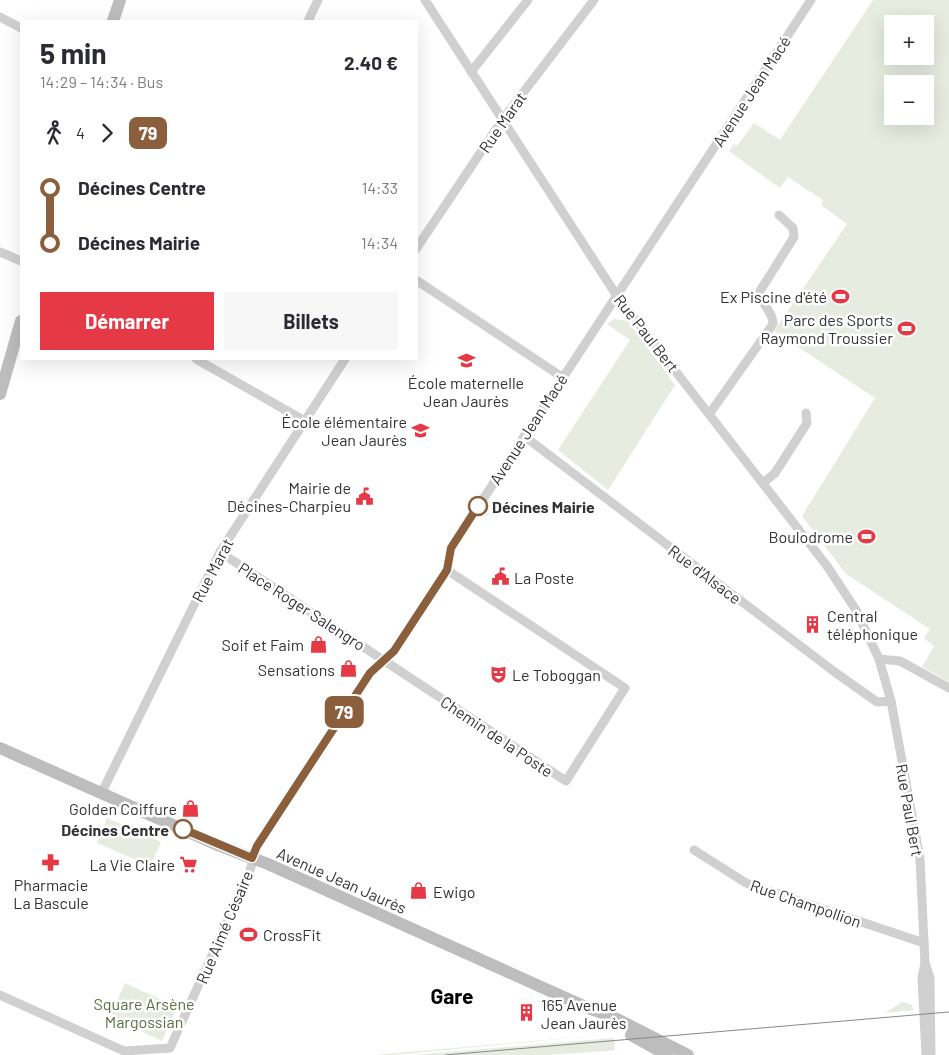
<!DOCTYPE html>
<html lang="fr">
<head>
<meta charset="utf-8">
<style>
	body { margin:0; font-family:Barlow,sans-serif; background:#f7f7f7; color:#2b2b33; height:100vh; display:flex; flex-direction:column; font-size:19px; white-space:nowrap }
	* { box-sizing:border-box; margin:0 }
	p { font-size:16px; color:#7c7c81 }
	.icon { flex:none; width:28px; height:28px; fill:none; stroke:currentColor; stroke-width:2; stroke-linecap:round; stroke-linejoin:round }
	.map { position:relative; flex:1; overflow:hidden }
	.drawer { position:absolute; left:20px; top:20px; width:398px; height:340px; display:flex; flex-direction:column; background:#fff; border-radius:0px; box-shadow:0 5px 20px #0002 }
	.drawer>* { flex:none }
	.badge { padding:0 10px; border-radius:8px; font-size:18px; line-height:32px }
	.fabs { position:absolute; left:884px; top:15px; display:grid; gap:10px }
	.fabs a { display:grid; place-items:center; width:50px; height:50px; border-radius:0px; background:#fff; box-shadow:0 5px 20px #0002; font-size:25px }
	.map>.badge { position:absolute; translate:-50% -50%; box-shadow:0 0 0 2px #fff }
	.legs { display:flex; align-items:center; gap:8px; height:55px; padding:0 20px; font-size:16px }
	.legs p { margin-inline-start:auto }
	.overview { display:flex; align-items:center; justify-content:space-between; height:85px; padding:0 20px }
	h1 { font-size:28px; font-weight:700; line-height:38px }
	.cta { display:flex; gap:10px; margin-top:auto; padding:10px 20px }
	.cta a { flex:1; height:58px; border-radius:0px; background:#e63946; color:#fff; font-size:20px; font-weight:700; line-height:58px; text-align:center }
	.cta a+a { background:#f7f7f7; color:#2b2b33 }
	ul { padding:0 20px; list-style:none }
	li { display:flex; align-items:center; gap:18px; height:55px; font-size:19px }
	li i { display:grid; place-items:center; width:8px; height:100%; margin:0 6px; background:currentColor }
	li i::after { content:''; width:12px; height:12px; margin:-6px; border:4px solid; border-radius:50%; background:#fff }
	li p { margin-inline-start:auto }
	li:first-child i { background:linear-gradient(#0000 50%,currentColor 0) }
	li:last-child i { background:linear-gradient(currentColor 50%,#0000 0) }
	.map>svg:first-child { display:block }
</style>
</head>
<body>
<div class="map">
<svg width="949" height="1055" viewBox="0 0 949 1055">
	<rect width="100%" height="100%" fill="#fff"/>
	<!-- green -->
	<g fill="#e6ecdf" fill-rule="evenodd">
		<path d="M 873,0 L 949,0 L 949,682 L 922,667 L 934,646 L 924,638 L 930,629 L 846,574 L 802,516 L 875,398 L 774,331 L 847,224 L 821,205 L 823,200 L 788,177 L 780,188 L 729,151 L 734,144 L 737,146 L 754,123 L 780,140 ZM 892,24 L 925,24 L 925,56 L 892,56 ZM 892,84 L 925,84 L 925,116 L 892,116 Z"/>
		<polygon points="614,319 628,321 675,385 608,490 558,450 630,340 607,324"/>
		<polygon points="107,818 161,842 150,866 97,843"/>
		<polygon points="125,983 177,1007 162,1041 110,1017"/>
		<polygon points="902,1002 911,1004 914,1010 885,1013"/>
		<polygon points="613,1034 393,1055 374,1055"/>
		<polygon points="614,1038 615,1050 608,1051 547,1055 413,1055"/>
	</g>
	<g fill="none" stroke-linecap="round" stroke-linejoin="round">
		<!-- street -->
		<g stroke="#d0d0d0" stroke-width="9">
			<polyline points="425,0 617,296 827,566 856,610 879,659 891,701 920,859 925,963 930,978 931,1055"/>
			<polyline points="0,17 21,28"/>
			<polyline points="308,21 318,0"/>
			<polyline points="471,72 528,0"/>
			<polyline points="416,249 503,119 594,0"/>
			<polyline points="0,252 21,261"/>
			<polyline points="416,280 562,377"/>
			<polyline points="196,359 305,421"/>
			<path d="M 710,413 L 773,324 C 773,310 760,305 760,291 L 794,237 L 793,228 L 779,215"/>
			<polyline points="524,436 836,673 877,702 891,701"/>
			<polyline points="763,483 775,473 807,423 806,413"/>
			<polyline points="220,552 566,781 625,688 447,570"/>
			<polyline points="879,659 900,661 949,688"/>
			<polyline points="101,794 220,552 345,359"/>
			<polyline points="694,850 746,883 924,943"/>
			<polyline points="925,963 922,978 926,1055"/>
			<polyline points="0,995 124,1051 170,1048 249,874 257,846 370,673 394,651 447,570 451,548 811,0"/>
		</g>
		<!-- secondary -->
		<g stroke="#bdbdbd" stroke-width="12">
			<polyline points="113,21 120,0"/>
			<polyline points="0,394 21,321"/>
			<polyline points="0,748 220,846 268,864 588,1008 611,1016 688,1055"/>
			<polyline points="631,1035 667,1055"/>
		</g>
		<!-- tram -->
		<polyline stroke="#888" stroke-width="1" points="445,1055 949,1012"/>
	</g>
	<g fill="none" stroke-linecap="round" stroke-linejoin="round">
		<defs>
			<polyline id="line-1" points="183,829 252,858 257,846 370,673 394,651 447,570 451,548 478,506"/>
		</defs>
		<!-- line-1 casing -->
		<use href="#line-1" stroke="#fff" stroke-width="11"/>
		<!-- line-1 -->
		<use href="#line-1" stroke="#8b5e3c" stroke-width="8"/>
	</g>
	<!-- icons -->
	<defs>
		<symbol id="stadium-bare" viewBox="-9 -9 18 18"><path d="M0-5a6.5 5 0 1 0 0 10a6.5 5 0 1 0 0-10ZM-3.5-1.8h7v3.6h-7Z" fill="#e63946" stroke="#fff" stroke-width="2.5" paint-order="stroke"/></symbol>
		<symbol id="school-bare" viewBox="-9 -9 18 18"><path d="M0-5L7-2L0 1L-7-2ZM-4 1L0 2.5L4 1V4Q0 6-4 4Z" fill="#e63946" stroke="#fff" stroke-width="2.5" paint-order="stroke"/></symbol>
		<symbol id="civic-bare" viewBox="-9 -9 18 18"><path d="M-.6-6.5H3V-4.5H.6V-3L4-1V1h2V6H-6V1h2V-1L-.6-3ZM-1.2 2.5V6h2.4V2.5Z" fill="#e63946" stroke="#fff" stroke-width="2.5" paint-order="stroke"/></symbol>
		<symbol id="building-bare" viewBox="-9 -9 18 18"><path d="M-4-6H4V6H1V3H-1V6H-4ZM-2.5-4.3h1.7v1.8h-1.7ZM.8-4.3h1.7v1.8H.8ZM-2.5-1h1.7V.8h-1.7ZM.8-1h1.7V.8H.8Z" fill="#e63946" stroke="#fff" stroke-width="2.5" paint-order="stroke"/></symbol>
		<symbol id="shop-bare" viewBox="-9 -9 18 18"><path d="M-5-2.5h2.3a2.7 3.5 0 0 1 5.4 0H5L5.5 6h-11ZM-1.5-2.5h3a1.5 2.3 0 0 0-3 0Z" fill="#e63946" stroke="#fff" stroke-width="2.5" paint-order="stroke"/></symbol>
		<symbol id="theatre-bare" viewBox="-9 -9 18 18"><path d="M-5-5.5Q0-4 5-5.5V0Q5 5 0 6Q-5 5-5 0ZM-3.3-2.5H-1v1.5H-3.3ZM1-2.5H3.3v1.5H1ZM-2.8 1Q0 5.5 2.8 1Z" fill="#e63946" stroke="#fff" stroke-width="2.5" paint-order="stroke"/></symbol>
		<symbol id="pharmacy-bare" viewBox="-9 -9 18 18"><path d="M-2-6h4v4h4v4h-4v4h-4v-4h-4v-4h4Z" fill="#e63946" stroke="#fff" stroke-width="2.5" paint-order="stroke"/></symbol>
		<symbol id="supermarket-bare" viewBox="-9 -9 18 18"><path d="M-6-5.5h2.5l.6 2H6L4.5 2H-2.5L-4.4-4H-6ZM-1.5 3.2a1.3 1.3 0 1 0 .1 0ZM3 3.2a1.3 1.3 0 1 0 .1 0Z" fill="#e63946" stroke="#fff" stroke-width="2.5" paint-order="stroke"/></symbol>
	</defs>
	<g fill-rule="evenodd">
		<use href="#stadium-bare" x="828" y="284" width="25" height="25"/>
		<use href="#stadium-bare" x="894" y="316" width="25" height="25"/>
		<use href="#school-bare" x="454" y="348" width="25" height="25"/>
		<use href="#school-bare" x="408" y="418" width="25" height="25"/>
		<use href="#civic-bare" x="352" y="484" width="25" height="25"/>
		<use href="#stadium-bare" x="854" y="524" width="25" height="25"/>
		<use href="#civic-bare" x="488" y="564" width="25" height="25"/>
		<use href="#building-bare" x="800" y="612" width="25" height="25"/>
		<use href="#shop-bare" x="306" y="632" width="25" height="25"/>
		<use href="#shop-bare" x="336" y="656" width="25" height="25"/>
		<use href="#theatre-bare" x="486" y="662" width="25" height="25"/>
		<use href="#shop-bare" x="178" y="796" width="25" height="25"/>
		<use href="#pharmacy-bare" x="38" y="850" width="25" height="25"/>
		<use href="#supermarket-bare" x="176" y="852" width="25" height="25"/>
		<use href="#shop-bare" x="406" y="878" width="25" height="25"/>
		<use href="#stadium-bare" x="236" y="922" width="25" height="25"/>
		<use href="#building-bare" x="514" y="1000" width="25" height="25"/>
	</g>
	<!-- markers -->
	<g fill="#fff" stroke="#8b5e3c" stroke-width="2.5">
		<circle cx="478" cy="506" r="9"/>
		<circle cx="183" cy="829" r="9"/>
	</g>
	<g text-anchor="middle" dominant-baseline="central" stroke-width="5" stroke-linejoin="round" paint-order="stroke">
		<!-- street labels -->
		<g font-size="16" fill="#333" stroke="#fff">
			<text transform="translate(751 91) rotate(-57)">Avenue Jean Macé</text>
			<text transform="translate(502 122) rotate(-55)">Rue Marat</text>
			<text transform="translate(647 333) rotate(52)">Rue Paul Bert</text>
			<text transform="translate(528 429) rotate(-57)">Avenue Jean Macé</text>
			<text transform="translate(212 570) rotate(-62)">Rue Marat</text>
			<text transform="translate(705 574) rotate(37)">Rue d'Alsace</text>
			<text transform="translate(302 606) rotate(33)">Place Roger Salengro</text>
			<text transform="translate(497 736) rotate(34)">Chemin de la Poste</text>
			<text transform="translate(910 810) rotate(80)">Rue Paul Bert</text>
			<text transform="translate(342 880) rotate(24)">Avenue Jean Jaurès</text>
			<text transform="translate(806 903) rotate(19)">Rue Champollion</text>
			<text transform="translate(224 927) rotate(-67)">Rue Aimé Césaire</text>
		</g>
		<!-- poi labels -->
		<g font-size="16" fill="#333" stroke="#fff" text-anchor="end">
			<text x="827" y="296">Ex Piscine d'été</text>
			<text x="893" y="319">Parc des Sports<tspan x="893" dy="18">Raymond Troussier</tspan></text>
			<text x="466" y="382" text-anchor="middle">École maternelle<tspan x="466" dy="18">Jean Jaurès</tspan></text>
			<text x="407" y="421">École élémentaire<tspan x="407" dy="18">Jean Jaurès</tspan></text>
			<text x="351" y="487">Mairie de<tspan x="351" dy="18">Décines-Charpieu</tspan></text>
			<text x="853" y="536">Boulodrome</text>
			<text x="514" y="577" text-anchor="start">La Poste</text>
			<text x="827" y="615" text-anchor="start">Central<tspan x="827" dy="18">téléphonique</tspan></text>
			<text x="304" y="644">Soif et Faim</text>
			<text x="335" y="669">Sensations</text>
			<text x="512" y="674" text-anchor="start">Le Toboggan</text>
			<text x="177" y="808">Golden Coiffure</text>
			<text x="175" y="864">La Vie Claire</text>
			<text x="51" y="884" text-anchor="middle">Pharmacie<tspan x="51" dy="18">La Bascule</tspan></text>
			<text x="433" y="891" text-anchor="start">Ewigo</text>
			<text x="263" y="934" text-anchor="start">CrossFit</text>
			<text x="541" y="1004" text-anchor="start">165 Avenue<tspan x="541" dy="18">Jean Jaurès</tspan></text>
		</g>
		<!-- stop labels -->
		<g font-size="16" font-weight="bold" fill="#333" stroke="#fff" text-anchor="start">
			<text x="492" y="506">Décines Mairie</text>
			<text x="169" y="829" text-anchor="end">Décines Centre</text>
		</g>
		<!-- park labels -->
		<g font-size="16" fill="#56703f" stroke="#fff">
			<text x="144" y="1003">Square Arsène<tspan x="144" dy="18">Margossian</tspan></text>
		</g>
		<!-- district labels -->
		<g font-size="21" font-weight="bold" fill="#000" stroke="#fff">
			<text x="452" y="995">Gare</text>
		</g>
	</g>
</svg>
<div class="fabs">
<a>+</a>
<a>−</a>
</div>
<b class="badge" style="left:344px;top:712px;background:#8b5e3c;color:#fff">79</b>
<section class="drawer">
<div class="overview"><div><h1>5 min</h1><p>14:29 – 14:34 · Bus</p></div><b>2.40 €</b></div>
<div class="legs"><svg class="icon" aria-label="walk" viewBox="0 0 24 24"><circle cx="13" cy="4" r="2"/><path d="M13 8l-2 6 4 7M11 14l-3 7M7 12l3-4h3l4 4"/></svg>4<svg class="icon" aria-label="forward" viewBox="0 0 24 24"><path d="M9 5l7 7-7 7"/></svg><b class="badge" style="background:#8b5e3c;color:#fff">79</b></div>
<ul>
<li><i style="color:#8b5e3c"></i><b>Décines Centre</b><p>14:33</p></li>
<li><i style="color:#8b5e3c"></i><b>Décines Mairie</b><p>14:34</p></li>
</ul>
<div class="cta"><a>Démarrer</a><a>Billets</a></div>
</section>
</div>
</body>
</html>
